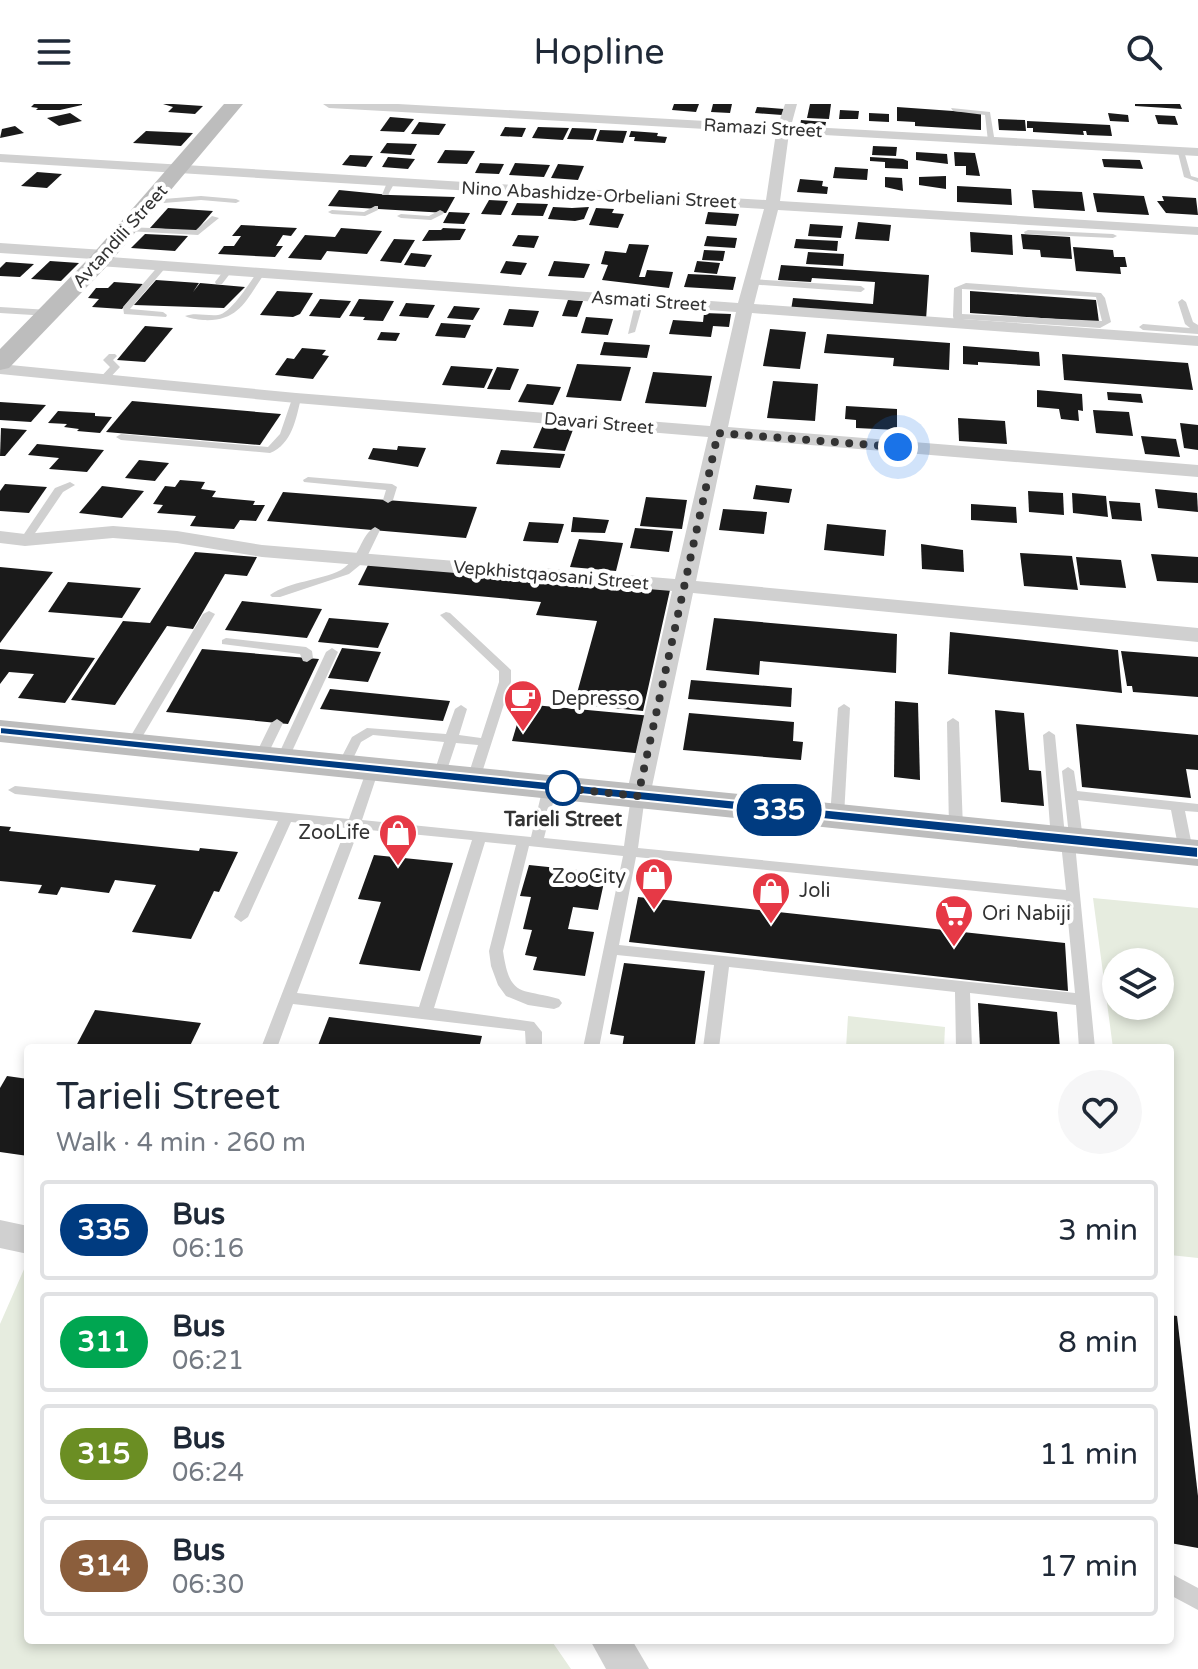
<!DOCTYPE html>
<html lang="en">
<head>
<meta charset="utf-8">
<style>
	body { margin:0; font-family:"Varela Round",sans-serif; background:#f6f6f7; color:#1f2937; height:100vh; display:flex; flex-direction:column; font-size:30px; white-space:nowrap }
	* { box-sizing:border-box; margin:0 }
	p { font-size:26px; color:#747a83 }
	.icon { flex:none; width:44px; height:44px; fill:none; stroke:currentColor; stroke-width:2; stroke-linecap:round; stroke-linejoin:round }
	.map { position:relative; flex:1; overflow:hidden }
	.drawer { position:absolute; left:24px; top:940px; width:1150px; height:600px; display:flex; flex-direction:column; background:#fff; border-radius:8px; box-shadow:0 4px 12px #0003 }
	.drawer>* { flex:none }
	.badge { padding:0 16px; border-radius:26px; font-size:28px; line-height:52px }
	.fabs { position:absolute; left:1102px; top:844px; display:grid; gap:16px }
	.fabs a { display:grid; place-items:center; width:72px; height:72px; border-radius:50%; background:#fff; box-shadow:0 4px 12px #0003; font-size:40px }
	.you { position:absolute; width:40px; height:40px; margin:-20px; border:6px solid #fff; border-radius:50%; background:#1a73e8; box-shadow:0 0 0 12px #1a73e833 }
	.map>.badge { position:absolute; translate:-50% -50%; box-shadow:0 0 0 4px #fff }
	.round { display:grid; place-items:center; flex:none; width:84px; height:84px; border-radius:42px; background:#f6f6f7 }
	.summary { display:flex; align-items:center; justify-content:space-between; height:136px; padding:0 32px }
	h1 { font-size:38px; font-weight:600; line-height:60px }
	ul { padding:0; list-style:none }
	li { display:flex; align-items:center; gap:24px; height:100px; margin:0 16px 12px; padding:0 16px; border:4px solid #e0e1e3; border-radius:8px }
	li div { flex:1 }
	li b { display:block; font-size:30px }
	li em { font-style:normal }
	li .badge { min-width:88px; font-weight:700; text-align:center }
	header { display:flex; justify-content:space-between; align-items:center; height:104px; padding:0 32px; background:#fff; font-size:36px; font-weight:600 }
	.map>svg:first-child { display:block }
</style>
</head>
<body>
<header><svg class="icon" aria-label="menu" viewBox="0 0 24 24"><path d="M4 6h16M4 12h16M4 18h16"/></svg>Hopline<svg class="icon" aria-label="search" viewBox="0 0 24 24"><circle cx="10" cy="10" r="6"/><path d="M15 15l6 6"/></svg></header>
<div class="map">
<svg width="1198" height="1565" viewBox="0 0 1198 1565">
	<rect width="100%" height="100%" fill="#fff"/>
	<!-- green -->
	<g fill="#e6ecdf" fill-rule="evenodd">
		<path d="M 1093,794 L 1198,804 L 1198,1154 L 1170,1151 L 1170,944 L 1113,944 ZM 1160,858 L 1160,902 L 1116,902 L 1116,858 Z"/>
		<polygon points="848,912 945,923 944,944 846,944"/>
		<polygon points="25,1163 28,1164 28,1536 551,1536 571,1565 0,1565 0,1220"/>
	</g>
	<!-- building -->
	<g fill="#1a1a1a">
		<polygon points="34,0 82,0 82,1 60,6 36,6 38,4 31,3"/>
		<polygon points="163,0 173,0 203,2 195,10 168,8 173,3"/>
		<polygon points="674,0 699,0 696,8 672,6"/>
		<polygon points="713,0 732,0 730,9 711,8"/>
		<polygon points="810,0 831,0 829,15 807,14"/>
		<polygon points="1135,0 1180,0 1182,5 1135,2"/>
		<polygon points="757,3 784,5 782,11 755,9"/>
		<polygon points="897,3 981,9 981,26 915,22 915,18 897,17"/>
		<polygon points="840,6 859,7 858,15 839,15"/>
		<polygon points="70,9 82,17 59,22 47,14"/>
		<polygon points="869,9 889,10 889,18 869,17"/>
		<polygon points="1108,9 1128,11 1129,18 1110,17"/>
		<polygon points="1155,11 1175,12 1178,21 1158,20"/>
		<polygon points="390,13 414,15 404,28 380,27"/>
		<polygon points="998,15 1025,16 1026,27 999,26"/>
		<polygon points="801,16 826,18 825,23 800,22"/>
		<polygon points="1027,17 1110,21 1112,32 1087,31 1086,27 1083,27 1084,31 1033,28 1033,24 1027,24"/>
		<polygon points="419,18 446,20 439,31 411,30"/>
		<polygon points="15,22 24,29 0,34 2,25"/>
		<polygon points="505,23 526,24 522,33 500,32"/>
		<polygon points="538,23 569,24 563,36 532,34"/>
		<polygon points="572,24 597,25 593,36 567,35"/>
		<polygon points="600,26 627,27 623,39 596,37"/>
		<polygon points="146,27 193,29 181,42 133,39"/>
		<polygon points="631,27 658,29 657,32 667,33 665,39 634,37 635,33 629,33"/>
		<polygon points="387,39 417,40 411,51 380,49"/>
		<polygon points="873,42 897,43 896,52 872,51"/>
		<polygon points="445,46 475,47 467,60 437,59"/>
		<polygon points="916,48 947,50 948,60 916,56"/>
		<polygon points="954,48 975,49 980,72 966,71 966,62 955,62"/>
		<polygon points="350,51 373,52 366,63 342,61"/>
		<polygon points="388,53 415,55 408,65 382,63"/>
		<polygon points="870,53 903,55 908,57 908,65 885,64 885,58 870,57"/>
		<polygon points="1102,55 1140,56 1143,65 1104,63"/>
		<polygon points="480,59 504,60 499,70 475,69"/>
		<polygon points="515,59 550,61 544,73 509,71"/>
		<polygon points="558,60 584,62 578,76 551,74"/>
		<polygon points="835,63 868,65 867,76 833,74"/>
		<polygon points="37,68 62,70 47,84 21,82"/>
		<polygon points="946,72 946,85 919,81 919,73"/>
		<polygon points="885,73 902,74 903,87 885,83"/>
		<polygon points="800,75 823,77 822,82 828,83 827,90 797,88"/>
		<polygon points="957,82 1011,85 1012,101 957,98"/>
		<polygon points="339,86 390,91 455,93 446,109 328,102"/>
		<polygon points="1032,86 1082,88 1085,107 1034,104"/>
		<polygon points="1093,89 1144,92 1149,111 1097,108"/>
		<polygon points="1162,92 1196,94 1198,111 1166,109 1157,97 1164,97"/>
		<polygon points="489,96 508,97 501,111 481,110"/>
		<polygon points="517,99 548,100 543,112 511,111"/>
		<polygon points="553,103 572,104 589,103 584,115 575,117 548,115"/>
		<polygon points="168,104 213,107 196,127 150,124"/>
		<polygon points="596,104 614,105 612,109 624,110 618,124 589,121"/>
		<polygon points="449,108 470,109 464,120 443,119"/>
		<polygon points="708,108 739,110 736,122 705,120"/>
		<polygon points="858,118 891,121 889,137 855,135"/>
		<polygon points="810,120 843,122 841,134 808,132"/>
		<polygon points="241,121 297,124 291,132 283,131 276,142 283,142 275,153 218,150 224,142 234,142 241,132 232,132"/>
		<polygon points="341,124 382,127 367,150 327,147 321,156 288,154 305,131 335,133"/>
		<polygon points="443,124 466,125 460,136 422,137 429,126 441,126"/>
		<polygon points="970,128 1012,131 1013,151 971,148"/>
		<polygon points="145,130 188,132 175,147 131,144"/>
		<polygon points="1021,130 1070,133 1072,155 1041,153 1040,146 1023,145"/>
		<polygon points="518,131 539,132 534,144 512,142"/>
		<polygon points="707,132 737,134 735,144 704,142"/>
		<polygon points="394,135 415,136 401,159 380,157"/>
		<polygon points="796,135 838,137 837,147 794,144"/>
		<polygon points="629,140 649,141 639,173 645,173 647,166 673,168 669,184 602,176 608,161 601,160 605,147 626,149"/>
		<polygon points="1073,143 1113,146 1114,153 1125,153 1127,163 1120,163 1121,170 1076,167"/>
		<polygon points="704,146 725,147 723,157 702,156"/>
		<polygon points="808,148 844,150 843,162 806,160"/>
		<polygon points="411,149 432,151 425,163 404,161"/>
		<polygon points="50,157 79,159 61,177 31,175"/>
		<polygon points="506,157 527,159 521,171 500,169"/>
		<polygon points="554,157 590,160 584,174 548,172"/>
		<polygon points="697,157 720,159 717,170 694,168"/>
		<polygon points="6,158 34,160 20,173 0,172 0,164"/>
		<polygon points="781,161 929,171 926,216 791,206 793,194 873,200 875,178 812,174 811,178 778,176"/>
		<polygon points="688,170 711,171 736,173 733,186 684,183"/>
		<polygon points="156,176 199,179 193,188 200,179 245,183 224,204 134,201"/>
		<polygon points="114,178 143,180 122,205 92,203 99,195 88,194 96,184 108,184"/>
		<polygon points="277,187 313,189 300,210 293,213 260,211"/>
		<polygon points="970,187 1096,196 1099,218 970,209"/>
		<polygon points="320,195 351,197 340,214 309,212"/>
		<polygon points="359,195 394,197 383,217 363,216 365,213 349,212"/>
		<polygon points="568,196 583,197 577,213 562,212"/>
		<polygon points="406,199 435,201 428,214 399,212"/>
		<polygon points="454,202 480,204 473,216 447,214"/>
		<polygon points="509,205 539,207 533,223 503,221"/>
		<polygon points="704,209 731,210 729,223 713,222 711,233 669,230 673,216 703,218"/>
		<polygon points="586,213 613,215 608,231 581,229"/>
		<polygon points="441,219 471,221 465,234 435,232"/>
		<polygon points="145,222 173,224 145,258 117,256"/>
		<polygon points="770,225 806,228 800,265 763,262"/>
		<polygon points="381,228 400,229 396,237 377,236"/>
		<polygon points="827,230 950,239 949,266 893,262 894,254 824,249"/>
		<polygon points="604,238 650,241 647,254 600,251"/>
		<polygon points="963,242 1039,248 1040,262 978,258 978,261 963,260"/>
		<polygon points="302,244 326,246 322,251 329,252 313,275 275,271 287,254 294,255"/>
		<polygon points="1062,250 1188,259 1193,286 1064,276"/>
		<polygon points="577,260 631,263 621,297 566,293"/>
		<polygon points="451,262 493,265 484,284 442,281"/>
		<polygon points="497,263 519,265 510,286 487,285"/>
		<polygon points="653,268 712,272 706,303 645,299"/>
		<polygon points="773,277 818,280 815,317 767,314"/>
		<polygon points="527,280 561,283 553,301 518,298"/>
		<polygon points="1037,286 1082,290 1083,307 1078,306 1079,317 1061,315 1059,305 1037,303"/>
		<polygon points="1107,288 1141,290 1143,299 1108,296"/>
		<polygon points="132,297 281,310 260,341 106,328"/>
		<polygon points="0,298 46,301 31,318 0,316"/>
		<polygon points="846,302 897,305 897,326 856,324 856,316 845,315"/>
		<polygon points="1093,306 1129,308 1133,332 1096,329"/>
		<polygon points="58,307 95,309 95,312 112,313 100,329 77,327 79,325 64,323 67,320 48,319"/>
		<polygon points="958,314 1005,317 1007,340 959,337"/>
		<polygon points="1180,319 1198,321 1198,346 1184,344"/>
		<polygon points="543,321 574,323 565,347 533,344"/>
		<polygon points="1,324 27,326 5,352 0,352"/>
		<polygon points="1141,332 1176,335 1180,353 1145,350"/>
		<polygon points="37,340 104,346 87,368 49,365 59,354 28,351"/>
		<polygon points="398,342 426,344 418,363 368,355 373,344 397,346"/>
		<polygon points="501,346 565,350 560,364 496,360"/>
		<polygon points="139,356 169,359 155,377 125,374"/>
		<polygon points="180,376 205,378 201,385 216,387 212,393 255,397 253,401 265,401 256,417 240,416 234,425 190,422 196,412 157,409 163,401 153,400 165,382 175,383"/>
		<polygon points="5,380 47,383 29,409 0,407 0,387"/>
		<polygon points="756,381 792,385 789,399 753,395"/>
		<polygon points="102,382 144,387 122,414 79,409"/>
		<polygon points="1155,385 1197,389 1198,408 1158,404"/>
		<polygon points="1028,387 1063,389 1064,411 1029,408"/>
		<polygon points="283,388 477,403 466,434 267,417"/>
		<polygon points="1072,389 1106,392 1108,413 1073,409"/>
		<polygon points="646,393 687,396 682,425 640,422"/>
		<polygon points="1109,397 1140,399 1142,417 1112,415"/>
		<polygon points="971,400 1016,403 1017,419 971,416"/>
		<polygon points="723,405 767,408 764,430 719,426"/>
		<polygon points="573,413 609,416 605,429 571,428"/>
		<polygon points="529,418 564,420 558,439 523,437"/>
		<polygon points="827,420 886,426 884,452 824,446"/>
		<polygon points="635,424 673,427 669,448 630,444"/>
		<polygon points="579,435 623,439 616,467 570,463"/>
		<polygon points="921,440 963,446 964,468 922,465"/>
		<polygon points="195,448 257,453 247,472 225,470 193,525 167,522 115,601 71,596 123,517 150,519"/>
		<polygon points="1020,449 1072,452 1078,486 1024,482"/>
		<polygon points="1151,450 1198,453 1198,479 1157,477"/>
		<polygon points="1076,453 1121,456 1126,484 1080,481"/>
		<polygon points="369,459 670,486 643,607 574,600 597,517 536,511 541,498 358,481"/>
		<polygon points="0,463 53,468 0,539"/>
		<polygon points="68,478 141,484 122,514 48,508"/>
		<polygon points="242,497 322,505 307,534 225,526"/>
		<polygon points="329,514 389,519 378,544 318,538"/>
		<polygon points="714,514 897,530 896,569 760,557 759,571 706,566"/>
		<polygon points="950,528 1118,546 1122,589 948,570"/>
		<polygon points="342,544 381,548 368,578 328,574"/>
		<polygon points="0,545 95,554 65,599 18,594 34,570 9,568 0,580"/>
		<polygon points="202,545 319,555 288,620 166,608"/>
		<polygon points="1121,547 1198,553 1198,593 1133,588 1132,582 1127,582"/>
		<polygon points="691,576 792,584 791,603 688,595"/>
		<polygon points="330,585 450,597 443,617 320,605"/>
		<polygon points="895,597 918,599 920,676 894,673"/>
		<polygon points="523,600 652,612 645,650 512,637"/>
		<polygon points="995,606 1024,609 1029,666 1041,667 1044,702 1001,698"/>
		<polygon points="689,609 794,618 793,637 803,638 801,656 683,646"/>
		<polygon points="1076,620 1198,631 1198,666 1186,665 1191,694 1082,683"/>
		<polygon points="0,722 11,723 9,727 199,747 200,744 238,748 219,788 214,787 191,835 132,828 156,781 115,776 109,789 61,783 57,791 38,789 42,781 0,777"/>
		<polygon points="374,751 453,759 420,867 359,860 381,798 358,795"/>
		<polygon points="529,761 606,769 598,806 573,803 568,825 594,828 585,872 533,866 537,853 525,851 532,826 523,825 531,793 520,792"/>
		<polygon points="638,793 1065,839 1068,887 629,838"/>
		<polygon points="624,859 705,867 695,940 702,941 701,944 622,944 624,932 610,930"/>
		<polygon points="978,899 1057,908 1060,944 980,944"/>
		<polygon points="95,906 201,919 189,944 75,944"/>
		<polygon points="329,913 482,932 479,944 317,944"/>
		<polygon points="7,972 28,975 28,1052 0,1048 0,984"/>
		<polygon points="1170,1211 1177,1212 1198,1392 1198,1444 1170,1439"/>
	</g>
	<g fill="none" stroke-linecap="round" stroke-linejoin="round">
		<!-- lane -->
		<g fill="#d0d0d0" fill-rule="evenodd">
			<polygon points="951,4 990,8 995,39 988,37 985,11 953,7"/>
			<polygon points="1177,45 1184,47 1191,72 1198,74 1198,78 1184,73"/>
			<polygon points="388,76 395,78 388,91 382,91"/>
			<polygon points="201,92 236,95 240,97 236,99 201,96 151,100 147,98 151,96"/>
			<polygon points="375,102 378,102 378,106 365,112 332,110 328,108 332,106 364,108"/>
			<polygon points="440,106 444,108 443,110 431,116 401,114 397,112 401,110 429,112"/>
			<polygon points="212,112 219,114 198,131 127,127 123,125 127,123 196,126"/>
			<polygon points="1028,126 1113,130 1117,132 1113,134 1025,130 1024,128"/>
			<polygon points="160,160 167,162 130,205 163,208 167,211 166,213 124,210 123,203"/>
			<polygon points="225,165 232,167 222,180 216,180 215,178"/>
			<path d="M 258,167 L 265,169 C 246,196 239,218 203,216 C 196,215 191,215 185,212 C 195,208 206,212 218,211 C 231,210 250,178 258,167 Z"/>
			<polygon points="751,175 861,182 865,185 861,188 748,180 747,178"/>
			<path d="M 966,179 L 1101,189 L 1105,194 L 1111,218 L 1100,224 L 962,215 L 961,222 L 955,222 L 953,212 L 954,184 ZM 962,185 L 1096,193 L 1102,217 L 962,210 Z"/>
			<polygon points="640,193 644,196 635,228 628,230 636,196"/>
			<polygon points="1182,195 1186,198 1193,218 1198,221 1198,230 1143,226 1139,223 1143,220 1190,224 1185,220 1178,198"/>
			<polygon points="0,203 49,206 53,209 49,212 0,209"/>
			<polygon points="109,250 115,250 117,252 113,256 120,263 106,278 100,278 98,276 110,263 103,256"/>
			<path d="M 293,292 L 301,294 C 296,315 292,340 270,349 L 121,336 L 116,333 L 121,330 L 268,343 L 280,330 Z"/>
			<polygon points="308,373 392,380 397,383 393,396 388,399 383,396 386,386 304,378 303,376"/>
			<polygon points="70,378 75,381 63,388 29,438 21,438 20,436 55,384"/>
			<path d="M 375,423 L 380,426 L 365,457 L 349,470 L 280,493 L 272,493 L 270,491 C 290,477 319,477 341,466 C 360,455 360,431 375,423 Z"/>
			<polygon points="209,507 215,510 138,640 132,644 128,643 126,640 203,510"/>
			<polygon points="446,508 450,509 511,566 511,578 479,678 469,678 467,675 478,641 456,639 445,672 439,676 433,672 444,638 373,631 361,638 348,665 338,665 337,662 352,633 367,624 446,630 455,605 461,601 467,605 459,631 481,634 499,578 499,567 442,513 440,511"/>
			<polygon points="226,534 306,543 312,547 313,554 307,558 303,557 300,550 222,540 222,536"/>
			<polygon points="332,544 338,548 288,656 282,660 277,659 276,656 326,548"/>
			<polygon points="844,600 850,604 844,712 837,716 830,712 838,604"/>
			<polygon points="953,614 959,618 963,724 956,728 949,724 947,618"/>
			<polygon points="277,615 283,619 266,654 265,657 255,657 254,654 271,619"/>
			<path d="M 1049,627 L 1055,631 L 1065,732 L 1069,732 L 1062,667 L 1068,663 L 1074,667 L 1077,687 L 1198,700 L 1198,708 L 1185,707 L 1193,747 L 1186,752 L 1179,747 L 1171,706 L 1078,696 L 1083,736 L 1081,739 L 1075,740 L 1095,944 L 1079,944 L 1076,901 L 970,889 L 972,944 L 956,944 L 955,888 L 729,863 L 719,944 L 703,944 L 714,861 L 617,851 L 599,944 L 583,944 L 623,752 L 529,742 L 503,847 C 510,895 521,884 559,895 L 562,899 L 559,903 L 554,905 L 528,901 L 506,892 L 498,881 L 491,862 L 489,847 L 516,741 L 485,738 L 434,904 L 534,918 L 542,928 L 542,944 L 526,944 L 525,927 L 293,900 L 277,944 L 261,944 L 346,724 L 291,718 L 248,813 L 241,818 L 234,813 L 278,717 L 15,690 L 8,686 L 15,682 L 349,715 L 367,665 L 373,661 L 379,665 L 362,716 L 531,733 L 543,683 L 550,679 L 557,683 L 544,734 L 624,742 L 631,692 L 638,688 L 645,692 L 638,744 L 1066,786 L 1061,739 L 1053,738 L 1051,735 L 1043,631 ZM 359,725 L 472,736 L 419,903 L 297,889 ZM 636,753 L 1066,796 L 1075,889 L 619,841 Z"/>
			<polygon points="1170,1469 1198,1484 1198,1506 1170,1491"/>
		</g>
		<!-- street -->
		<g fill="#d0d0d0" fill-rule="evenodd">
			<polygon points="323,0 398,0 778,21 785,0 797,0 791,22 1198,44 1198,52 789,29 780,97 1198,123 1198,131 778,106 754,200 1198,232 1198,242 752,209 728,323 1198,361 1198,373 726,334 696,477 1198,524 1198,538 693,489 650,692 647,698 629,698 626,692 672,487 262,453 177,439 113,434 25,442 0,439 0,427 25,430 113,422 177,427 262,441 675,475 708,333 296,299 0,270 0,260 296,289 710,322 736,208 99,162 94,160 93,155 0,149 0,139 104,146 109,148 110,153 738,199 764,105 0,58 0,50 766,96 776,29 329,4"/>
			<polygon points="0,1116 28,1122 28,1150 0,1144"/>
			<polygon points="590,1536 632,1536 649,1565 606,1565"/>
		</g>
		<!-- secondary -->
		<g fill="#bdbdbd" fill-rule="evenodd">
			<polygon points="224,0 243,0 107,162 9,264 0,266 0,245 91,152"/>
			<polygon points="0,616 1198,736 1198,762 0,638"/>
		</g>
	</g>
	<!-- line -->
	<polygon fill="#003b80" stroke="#fff" stroke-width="2" points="0,623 1198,743 1198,754 0,630"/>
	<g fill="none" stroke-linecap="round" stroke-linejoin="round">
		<!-- walk -->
		<polyline stroke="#333" stroke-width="8" stroke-dasharray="0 14.4" points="563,684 550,683 638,692 718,329 898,343"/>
	</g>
	<!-- icons -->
	<defs>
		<symbol id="cafe-pin" viewBox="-11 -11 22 30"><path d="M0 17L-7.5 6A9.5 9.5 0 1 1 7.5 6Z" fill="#e63946" stroke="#fff"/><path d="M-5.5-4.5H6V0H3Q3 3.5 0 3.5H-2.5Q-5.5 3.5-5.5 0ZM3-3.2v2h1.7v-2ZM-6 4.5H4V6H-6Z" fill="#fff"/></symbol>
		<symbol id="shop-pin" viewBox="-11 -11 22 30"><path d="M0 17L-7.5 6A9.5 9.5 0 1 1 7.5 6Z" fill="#e63946" stroke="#fff"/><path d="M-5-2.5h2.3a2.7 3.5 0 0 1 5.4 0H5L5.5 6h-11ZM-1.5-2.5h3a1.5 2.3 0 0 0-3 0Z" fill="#fff"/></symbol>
		<symbol id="supermarket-pin" viewBox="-11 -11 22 30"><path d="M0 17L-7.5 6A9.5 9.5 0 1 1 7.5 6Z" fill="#e63946" stroke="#fff"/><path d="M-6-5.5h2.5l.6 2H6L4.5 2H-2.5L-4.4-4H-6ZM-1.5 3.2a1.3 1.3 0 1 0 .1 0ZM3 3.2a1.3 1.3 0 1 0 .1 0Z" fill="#fff"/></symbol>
	</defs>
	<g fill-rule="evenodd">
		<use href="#cafe-pin" x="501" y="573" width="44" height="60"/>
		<use href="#shop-pin" x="376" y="707" width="44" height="60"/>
		<use href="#shop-pin" x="632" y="751" width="44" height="60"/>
		<use href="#shop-pin" x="749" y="765" width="44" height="60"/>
		<use href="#supermarket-pin" x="932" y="788" width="44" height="60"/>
	</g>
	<!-- markers -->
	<circle fill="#fff" stroke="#003b80" stroke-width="4" cx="563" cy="684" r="16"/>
	<g text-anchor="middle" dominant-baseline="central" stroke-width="8" stroke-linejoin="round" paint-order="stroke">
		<!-- far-street labels -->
		<g font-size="18" fill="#333" stroke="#fff">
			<text transform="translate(763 24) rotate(3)">Ramazi Street</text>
			<text transform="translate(599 91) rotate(3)">Nino Abashidze-Orbeliani Street</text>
			<text transform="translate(120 132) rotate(-48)">Avtandili Street</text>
			<text transform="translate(649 197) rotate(4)">Asmati Street</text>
			<text transform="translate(599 319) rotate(5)">Davari Street</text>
			<text transform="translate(551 471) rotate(5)">Vepkhistqaosani Street</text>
		</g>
		<!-- poi labels -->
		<g font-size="20" fill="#333" stroke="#fff" text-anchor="start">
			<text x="551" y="595">Depresso</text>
			<text x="370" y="729" text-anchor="end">ZooLife</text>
			<text x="626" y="773" text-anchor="end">ZooCity</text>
			<text x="799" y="787">Joli</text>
			<text x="982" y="810">Ori Nabiji</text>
		</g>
		<!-- stop labels -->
		<g font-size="20" font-weight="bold" fill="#333" stroke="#fff">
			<text x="563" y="716">Tarieli Street</text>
		</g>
	</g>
</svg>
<div class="fabs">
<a><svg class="icon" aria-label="layers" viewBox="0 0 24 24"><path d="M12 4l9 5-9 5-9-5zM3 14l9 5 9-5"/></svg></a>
</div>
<div class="you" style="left:898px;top:343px"></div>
<b class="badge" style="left:779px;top:706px;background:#003b80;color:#fff">335</b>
<section class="drawer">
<div class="summary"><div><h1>Tarieli Street</h1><p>Walk · 4 min · 260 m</p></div><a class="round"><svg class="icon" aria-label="heart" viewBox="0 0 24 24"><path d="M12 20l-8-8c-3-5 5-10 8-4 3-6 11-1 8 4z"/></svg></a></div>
<ul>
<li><span class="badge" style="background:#003b80;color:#fff">335</span><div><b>Bus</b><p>06:16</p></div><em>3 min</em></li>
<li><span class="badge" style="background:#00a651;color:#fff">311</span><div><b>Bus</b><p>06:21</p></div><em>8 min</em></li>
<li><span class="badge" style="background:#6b8e23;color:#fff">315</span><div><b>Bus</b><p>06:24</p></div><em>11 min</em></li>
<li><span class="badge" style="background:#8b5e3c;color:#fff">314</span><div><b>Bus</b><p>06:30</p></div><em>17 min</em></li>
</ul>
</section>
</div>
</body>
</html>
